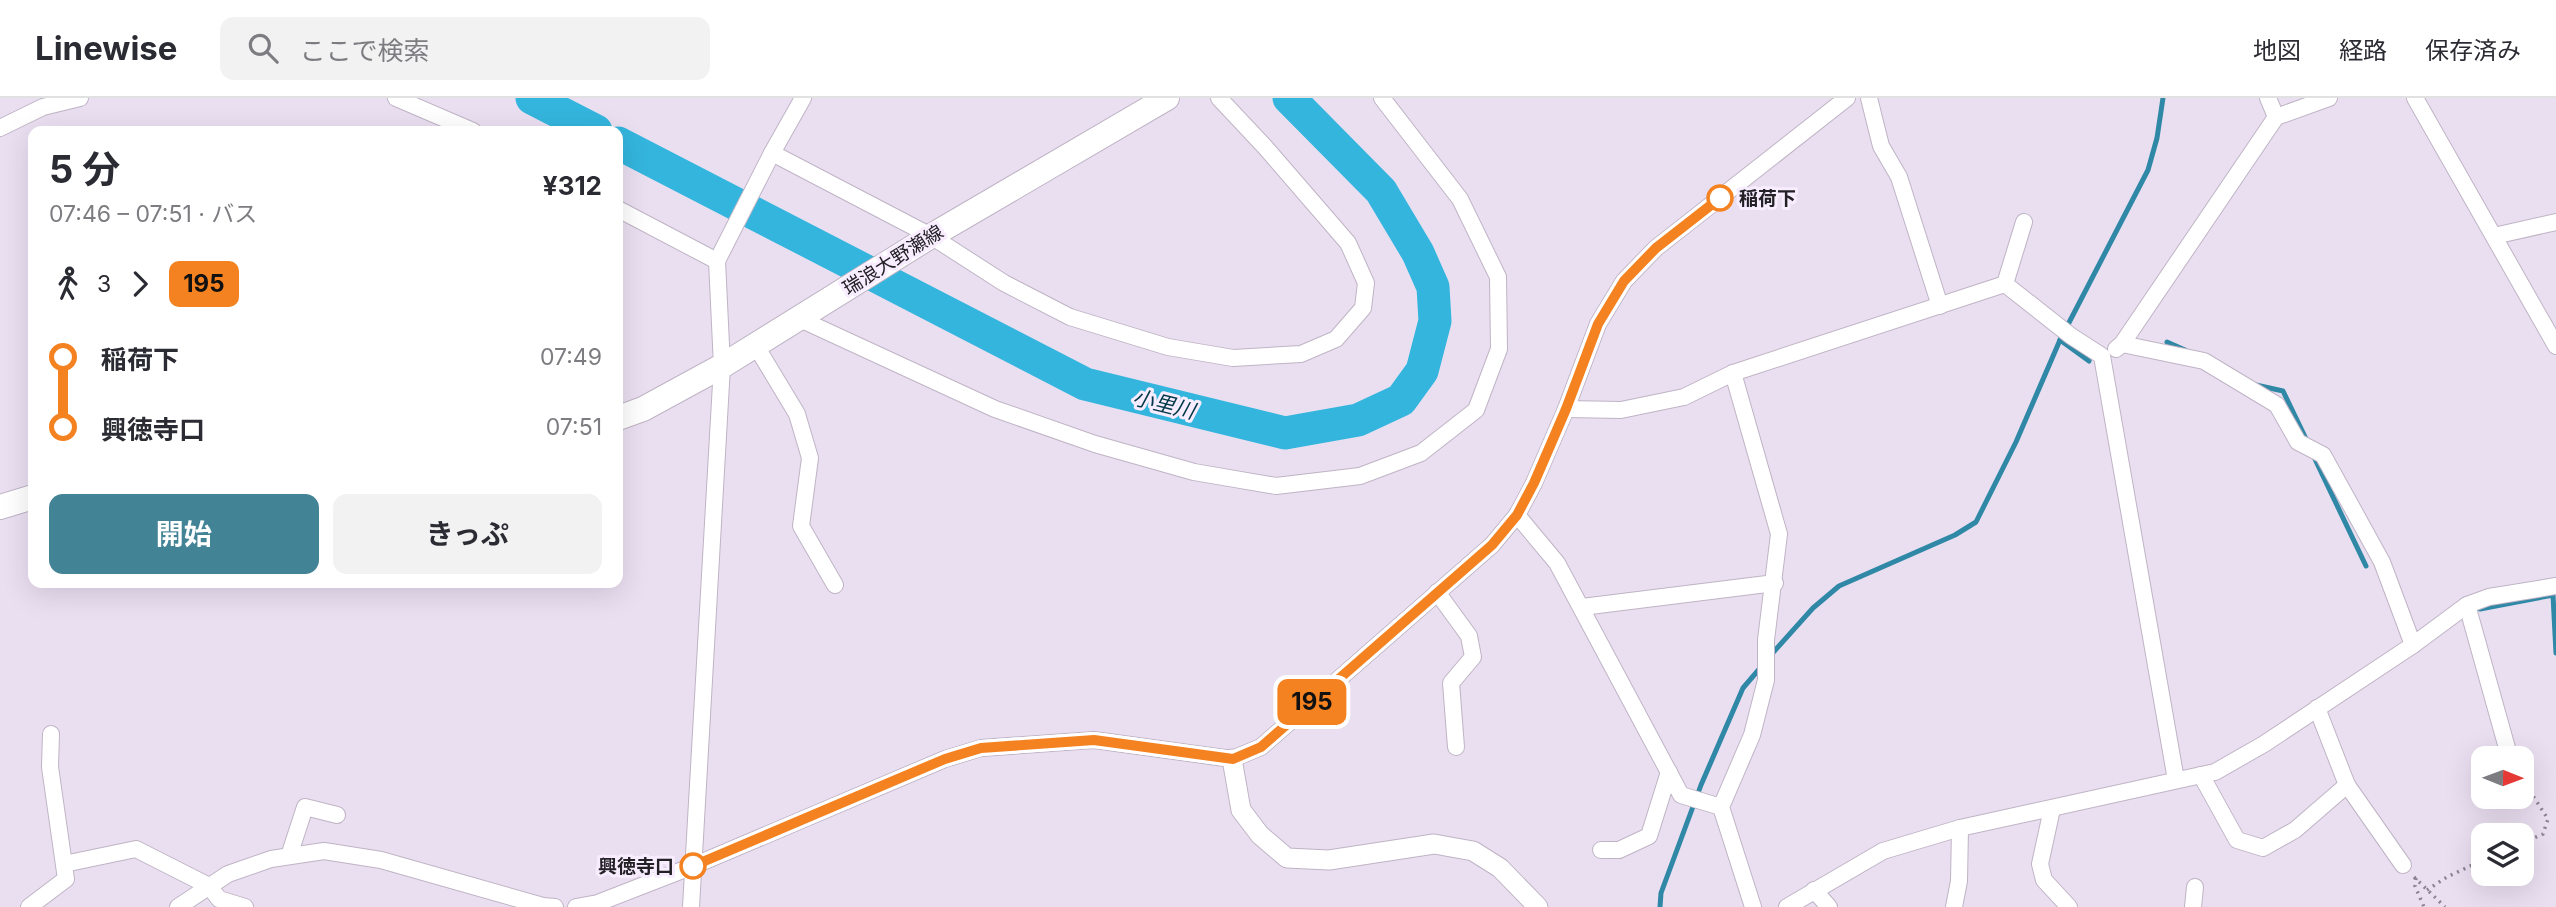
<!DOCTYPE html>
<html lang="ja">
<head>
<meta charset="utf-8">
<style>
	body { margin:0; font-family:Inter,"Noto Sans JP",sans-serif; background:#f2f2f3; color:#2b2b33; height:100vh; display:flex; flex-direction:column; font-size:26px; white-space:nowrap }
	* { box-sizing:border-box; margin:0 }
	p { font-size:23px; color:#7c7c81 }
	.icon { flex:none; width:38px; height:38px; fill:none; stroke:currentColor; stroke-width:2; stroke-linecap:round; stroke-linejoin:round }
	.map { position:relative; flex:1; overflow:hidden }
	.details { position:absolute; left:28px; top:28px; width:595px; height:462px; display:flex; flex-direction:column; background:#fff; border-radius:14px; box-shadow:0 7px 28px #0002 }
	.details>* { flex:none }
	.badge { padding:0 14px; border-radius:10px; font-size:24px; line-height:46px }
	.needle { width:46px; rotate:91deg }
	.tools { position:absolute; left:2471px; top:648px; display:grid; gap:14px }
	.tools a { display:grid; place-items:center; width:63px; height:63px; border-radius:14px; background:#fff; box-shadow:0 7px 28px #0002; font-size:35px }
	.map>.badge { position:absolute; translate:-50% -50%; box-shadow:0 0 0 4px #fff }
	.legs { display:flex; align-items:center; gap:10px; height:77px; padding:0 21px; font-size:23px }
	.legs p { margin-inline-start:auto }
	.headline { display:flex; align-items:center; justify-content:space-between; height:119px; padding:0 21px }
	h1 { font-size:38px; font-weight:700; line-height:52px }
	.primary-button { display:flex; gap:14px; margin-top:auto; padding:14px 21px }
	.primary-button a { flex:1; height:80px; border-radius:14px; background:#438396; color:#fff; font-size:28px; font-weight:700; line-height:80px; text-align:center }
	.primary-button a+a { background:#f2f2f3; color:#2b2b33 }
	ul { padding:0 21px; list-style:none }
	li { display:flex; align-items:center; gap:24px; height:70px; font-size:26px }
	li i { display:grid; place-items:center; width:10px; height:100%; margin:0 9px; background:currentColor }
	li i::after { content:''; width:18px; height:18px; margin:-9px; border:5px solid; border-radius:50%; background:#fff }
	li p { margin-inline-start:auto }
	li:first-child i { background:linear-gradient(#0000 50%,currentColor 0) }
	li:last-child i { background:linear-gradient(currentColor 50%,#0000 0) }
	header { display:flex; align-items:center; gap:42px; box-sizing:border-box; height:98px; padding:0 35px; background:#fff; border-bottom:2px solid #e1e1e2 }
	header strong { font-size:33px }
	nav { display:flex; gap:38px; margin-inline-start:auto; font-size:24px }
	.search { width:490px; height:63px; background:#f2f2f3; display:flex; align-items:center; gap:18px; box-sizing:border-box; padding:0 24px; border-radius:14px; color:#7c7c81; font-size:26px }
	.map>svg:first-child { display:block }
</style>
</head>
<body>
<header>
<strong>Linewise</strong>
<div class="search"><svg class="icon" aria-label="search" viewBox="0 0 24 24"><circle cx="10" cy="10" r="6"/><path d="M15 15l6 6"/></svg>ここで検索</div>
<nav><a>地図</a><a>経路</a><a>保存済み</a></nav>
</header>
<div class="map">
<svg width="2556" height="809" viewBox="0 0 2556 809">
	<rect width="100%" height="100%" fill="#eadff1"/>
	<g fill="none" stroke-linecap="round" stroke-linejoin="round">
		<!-- stream -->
		<g stroke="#2f88a6" stroke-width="5">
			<polyline points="2060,242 2089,263"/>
			<polyline points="2167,244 2185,252"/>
			<polyline points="2256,287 2283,293 2308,345"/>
			<polyline points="2313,357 2366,468"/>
			<polyline points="2480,511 2553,497 2556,555"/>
			<polyline points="1770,558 1813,510 1839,488 1955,437 1976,424 2016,344 2060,242 2148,72 2157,40 2163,0"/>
			<polyline points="1660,809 1661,795 1701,687 1743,590 1761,569"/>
		</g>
		<!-- river -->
		<g stroke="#34b5dd" stroke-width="33">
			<polyline points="532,0 596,33"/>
			<polyline points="618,45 1085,286 1285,335 1358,322 1401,302 1422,273 1435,223 1433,189 1418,155 1381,93 1289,0"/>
		</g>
		<defs>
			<g id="minor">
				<polyline points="396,0 473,33"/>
				<polyline points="1869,0 1881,48 1899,79 1940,208"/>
				<polyline points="2268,0 2276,19"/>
				<polyline points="2415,0 2556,248"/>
				<polyline points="0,30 43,9 80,0"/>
				<polyline points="772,55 931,138 1004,185 1070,219 1168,249 1233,260 1301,256 1336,241 1363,210 1366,185 1348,145 1265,49 1219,0"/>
				<polyline points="618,111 717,163"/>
				<polyline points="2494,138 2556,124"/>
				<polyline points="2005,186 2024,124"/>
				<polyline points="800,221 995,311 1095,346 1194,374 1276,388 1360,378 1421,355 1476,312 1499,251 1498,179 1460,101 1382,0"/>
				<polyline points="2122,246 2204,263 2277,307 2298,344 2323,357 2382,464 2413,547"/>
				<polyline points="756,248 797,316 810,360 801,428 835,487"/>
				<polyline points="2116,251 2122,246 2276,19 2329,0"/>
				<polyline points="1733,275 1779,436 1766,542 1766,582 1752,637 1721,709 1753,809"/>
				<polyline points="1566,311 1621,312 1684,299 1733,275 2005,186 2071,238 2102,258 2176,682"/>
				<polyline points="1517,417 1557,465 1681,697 1721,709"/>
				<polyline points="1437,494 1469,538 1473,559 1451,585 1456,649"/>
				<polyline points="2467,507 2507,650"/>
				<polyline points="1582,509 1775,485"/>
				<polyline points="2201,677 2237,742 2263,750 2295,732 2347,687 2317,610"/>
				<polyline points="2347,687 2403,767"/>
				<polyline points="2052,711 2040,766 2044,782 2069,809"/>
				<polyline points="1601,752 1619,752 1649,738 1669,674"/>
				<polyline points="289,758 305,709 337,717"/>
				<polyline points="64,766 136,751 209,788 219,801 245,809"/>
				<polyline points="1814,792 1829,809"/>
				<polyline points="29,809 66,781 50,669 51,636"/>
				<polyline points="178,809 228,776 271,761 324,753 381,762 543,808 555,809"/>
				<polyline points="576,809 598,805 693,768 945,661 981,650 1094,642 1232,661 1261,649 1492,447 1517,417 1534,385 1566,311 1598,226 1624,183 1656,150 1847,0"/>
				<polyline points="691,809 722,268 717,163 772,55 803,0"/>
				<polyline points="1787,809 1883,753 1960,730 2215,674 2264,646 2413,547 2467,507 2489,499 2556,488"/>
				<polyline points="1954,809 1959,783 1960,730"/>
				<polyline points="2193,809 2195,789"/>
			</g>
			<polyline id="tertiary" points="1232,661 1241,712 1260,737 1287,760 1329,762 1434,746 1473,753 1500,770 1538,809"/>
			<g id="primary">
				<polyline points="618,320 643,311 722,268 931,138 1167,0"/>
				<polyline points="0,409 33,399"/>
			</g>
		</defs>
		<!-- minor casing -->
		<use href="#minor" stroke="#bfb4c5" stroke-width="18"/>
		<!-- tertiary casing -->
		<use href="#tertiary" stroke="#bfb4c5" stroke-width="21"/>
		<!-- primary casing -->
		<use href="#primary" stroke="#bfb4c5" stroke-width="26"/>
		<!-- path -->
		<g stroke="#8b8490" stroke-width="3.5" stroke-dasharray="2 5" stroke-linecap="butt">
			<polyline points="2522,681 2548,721 2543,736 2522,745"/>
			<polyline points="2414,779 2445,809"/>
			<polyline points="2416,780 2415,788 2424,809"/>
			<polyline points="2427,792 2447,779 2483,762"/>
		</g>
		<!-- minor -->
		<use href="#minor" stroke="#fff" stroke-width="16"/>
		<!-- tertiary -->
		<use href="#tertiary" stroke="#fff" stroke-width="19"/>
		<!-- primary -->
		<use href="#primary" stroke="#fff" stroke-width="24"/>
	</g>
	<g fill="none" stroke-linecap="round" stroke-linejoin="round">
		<defs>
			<polyline id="line-1" points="693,768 945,661 981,650 1094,642 1233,661 1261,649 1492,447 1517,417 1534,385 1566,311 1598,226 1624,183 1656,150 1720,100"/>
		</defs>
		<!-- line-1 casing -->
		<use href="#line-1" stroke="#fff" stroke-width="16"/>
		<!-- line-1 -->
		<use href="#line-1" stroke="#f58220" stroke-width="10"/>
	</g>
	<!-- markers -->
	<g fill="#fff" stroke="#f58220" stroke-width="3.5">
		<circle cx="1720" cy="100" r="12"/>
		<circle cx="693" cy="768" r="12"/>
	</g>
	<g text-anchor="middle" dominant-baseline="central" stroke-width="6" stroke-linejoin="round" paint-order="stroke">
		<!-- stop labels -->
		<g font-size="19" font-weight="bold" fill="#232026" stroke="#f7edfe" text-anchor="start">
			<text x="1739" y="100">稲荷下</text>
			<text x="674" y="768" text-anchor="end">興徳寺口</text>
		</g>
		<!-- street labels -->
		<g font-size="19" fill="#232026" stroke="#f7edfe">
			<text transform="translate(893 162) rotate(-32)">瑞浪大野瀬線</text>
		</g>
		<!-- water labels -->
		<g font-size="21" font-style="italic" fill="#003848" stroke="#f7edfe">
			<text transform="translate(1164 306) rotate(14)">小里川</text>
		</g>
	</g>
</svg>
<div class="tools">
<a><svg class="needle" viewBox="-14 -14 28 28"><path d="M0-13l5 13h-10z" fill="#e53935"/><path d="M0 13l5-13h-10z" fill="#7c7c81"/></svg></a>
<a><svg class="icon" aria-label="layers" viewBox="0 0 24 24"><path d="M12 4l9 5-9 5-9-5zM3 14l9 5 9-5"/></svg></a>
</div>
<b class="badge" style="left:1312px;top:604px;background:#f58220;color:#111">195</b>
<section class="details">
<div class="headline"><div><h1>5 分</h1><p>07:46 – 07:51 · バス</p></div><b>¥312</b></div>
<div class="legs"><svg class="icon" aria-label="walk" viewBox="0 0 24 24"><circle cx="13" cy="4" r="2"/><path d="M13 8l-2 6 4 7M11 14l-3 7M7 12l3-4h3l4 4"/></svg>3<svg class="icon" aria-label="forward" viewBox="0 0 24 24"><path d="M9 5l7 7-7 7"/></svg><b class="badge" style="background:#f58220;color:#111">195</b></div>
<ul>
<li><i style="color:#f58220"></i><b>稲荷下</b><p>07:49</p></li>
<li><i style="color:#f58220"></i><b>興徳寺口</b><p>07:51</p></li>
</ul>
<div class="primary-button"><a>開始</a><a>きっぷ</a></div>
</section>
</div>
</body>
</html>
